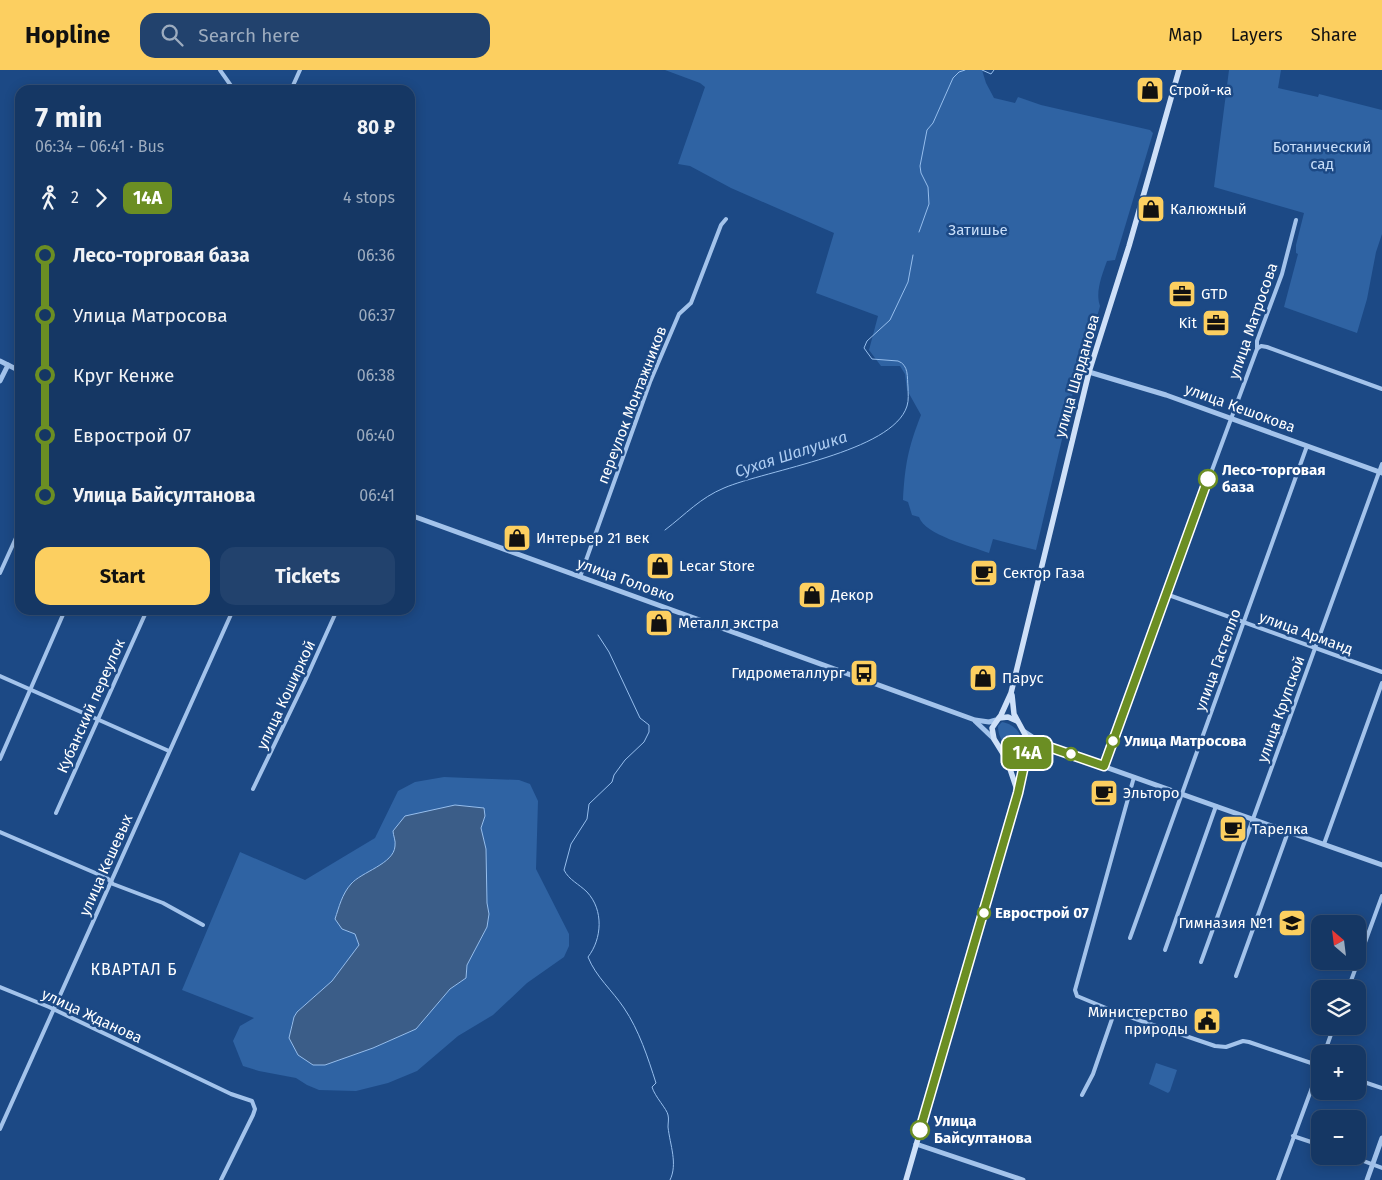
<!DOCTYPE html>
<html lang="en">
<head>
<meta charset="utf-8">
<style>
	body { margin:0; font-family:"Fira Sans",sans-serif; background:#22426d; color:#f1f3f6; height:100vh; display:flex; flex-direction:column; font-size:19px; white-space:nowrap }
	* { box-sizing:border-box; margin:0 }
	p { font-size:16px; color:#9dacbf }
	.icon { flex:none; width:28px; height:28px; fill:none; stroke:currentColor; stroke-width:2; stroke-linecap:round; stroke-linejoin:round }
	.map { position:relative; flex:1; overflow:hidden }
	.panel { position:absolute; left:15px; top:15px; width:400px; height:530px; display:flex; flex-direction:column; background:#153764; border-radius:15px; box-shadow:0 2px 12px #0003,0 0 0 1px #345178 }
	.panel>* { flex:none }
	.badge { padding:0 10px; border-radius:8px; font-size:18px; line-height:32px }
	.needle { width:32px; rotate:332deg }
	.buttons { position:absolute; left:1311px; top:845px; display:grid; gap:10px }
	.buttons a { display:grid; place-items:center; width:55px; height:55px; border-radius:10px; background:#153764; box-shadow:0 2px 12px #0003,0 0 0 1px #345178; font-size:25px }
	.map>.badge { position:absolute; translate:-50% -50%; box-shadow:0 0 0 2px #fff }
	.legs { display:flex; align-items:center; gap:8px; height:55px; padding:0 20px; font-size:16px }
	.legs p { margin-inline-start:auto }
	.summary { display:flex; align-items:center; justify-content:space-between; height:85px; padding:0 20px }
	h1 { font-size:28px; font-weight:700; line-height:38px }
	.button { display:flex; gap:10px; margin-top:auto; padding:10px 20px }
	.button a { flex:1; height:58px; border-radius:15px; background:#fccf60; color:#111; font-size:20px; font-weight:700; line-height:58px; text-align:center }
	.button a+a { background:#22426d; color:#f1f3f6 }
	ul { padding:0 20px; list-style:none }
	li { display:flex; align-items:center; gap:18px; height:60px; font-size:19px }
	li i { display:grid; place-items:center; width:8px; height:100%; margin:0 6px; background:currentColor }
	li i::after { content:''; width:12px; height:12px; margin:-6px; border:4px solid; border-radius:50%; background:#153764 }
	li p { margin-inline-start:auto }
	li:first-child i { background:linear-gradient(#0000 50%,currentColor 0) }
	li:last-child i { background:linear-gradient(currentColor 50%,#0000 0) }
	header { display:flex; align-items:center; gap:30px; box-sizing:border-box; height:70px; padding:0 25px; background:#fccf60; color:#111 }
	header strong { font-size:24px }
	nav { display:flex; gap:28px; margin-inline-start:auto; font-size:18px }
	.search { width:350px; height:45px; background:#22426d; display:flex; align-items:center; gap:12px; box-sizing:border-box; padding:0 18px; border-radius:15px; color:#9dacbf; font-size:19px }
	.map>svg:first-child { display:block }
</style>
</head>
<body>
<header>
<strong>Hopline</strong>
<div class="search"><svg class="icon" aria-label="search" viewBox="0 0 24 24"><circle cx="10" cy="10" r="6"/><path d="M15 15l6 6"/></svg>Search here</div>
<nav><a>Map</a><a>Layers</a><a>Share</a></nav>
</header>
<div class="map">
<svg width="1382" height="1110" viewBox="0 0 1382 1110">
	<rect width="100%" height="100%" fill="#1c4985"/>
	<!-- green -->
	<g fill="#2f63a3" fill-rule="evenodd">
		<path d="M 665,0 L 982,0 L 986,13 L 994,28 L 1015,33 L 1018,27 L 1041,35 L 1150,60 L 1153,63 L 1115,190 L 1107,191 C 1102,205 1095,222 1100,236 L 1082,301 L 1078,301 L 1036,480 L 993,469 L 989,483 C 971,476 925,465 919,447 L 912,445 L 908,432 L 903,430 C 905,395 908,378 921,345 L 907,320 L 905,304 L 900,296 L 881,296 L 869,280 L 878,246 L 816,223 L 834,163 L 731,118 L 690,96 L 678,94 L 705,17 L 700,13 Z"/>
		<polygon points="1229,0 1281,0 1278,18 1318,27 1319,24 1382,40 1382,164 1376,182 1367,229 1357,263 1284,237 1298,184 1296,183 1296,175 1304,143 1214,117"/>
		<path d="M 1002,652 C 1015,654 1027,667 1019,680 C 1006,682 998,668 998,656 Z"/>
		<path d="M 444,707 L 519,710 L 530,714 L 538,731 L 536,799 L 569,864 L 569,876 L 564,887 L 527,913 L 493,945 L 458,966 L 417,1001 L 388,1013 L 356,1021 L 319,1020 L 307,1015 L 296,1008 L 259,1001 L 243,996 L 233,971 L 240,956 L 254,948 L 182,920 L 240,782 L 305,810 L 375,768 L 398,721 L 415,712 ZM 455,735 L 484,738 L 485,746 L 481,758 L 486,779 L 487,833 L 489,844 L 487,857 L 467,895 L 466,908 L 450,919 L 416,959 L 373,978 L 325,995 L 298,985 C 290,968 287,959 297,942 L 332,911 L 359,875 L 355,864 L 342,859 L 352,812 C 363,805 394,791 395,777 C 396,772 393,765 393,760 L 441,739 Z"/>
		<polygon points="1156,993 1177,1000 1170,1021 1168,1023 1149,1014"/>
	</g>
	<!-- water -->
	<path fill="#3b5d88" stroke="#96beed" d="M 455,735 L 484,738 L 485,746 L 481,758 L 486,779 L 487,833 L 489,844 L 487,857 L 467,895 L 466,908 L 450,919 L 416,959 L 373,978 L 325,995 L 313,995 L 298,985 L 289,968 L 294,947 L 297,942 L 332,911 L 359,875 L 355,864 L 342,859 L 335,849 C 339,837 342,824 351,814 C 361,802 394,794 395,776 C 396,771 393,765 393,761 L 405,746 Z"/>
	<g fill="none" stroke-linecap="round" stroke-linejoin="round">
		<!-- stream -->
		<g stroke="#96beed" stroke-width="1">
			<polyline points="982,0 991,4 994,0"/>
			<polyline points="919,162 929,134 928,117 921,103 920,96 927,60 933,53 953,8 959,2 965,0"/>
			<path d="M 665,460 C 686,444 700,428 724,418 C 766,400 893,382 907,336 C 909,330 908,323 908,317 C 907,307 909,295 898,291 L 872,289 L 864,278 L 867,271 L 890,250 L 908,212 L 913,185"/>
			<path d="M 598,565 L 609,582 L 640,648 L 649,655 L 649,662 L 644,672 L 625,690 L 614,705 L 612,712 L 589,734 L 587,749 L 571,774 L 564,800 C 569,810 579,814 587,822 C 604,840 602,869 588,887 C 596,907 612,920 624,938 C 639,960 648,988 656,1013 L 652,1017 C 655,1027 667,1039 668,1045 C 669,1049 668,1053 668,1057 C 670,1075 678,1094 670,1110"/>
		</g>
		<!-- minor -->
		<g stroke="#a3c3eb" stroke-width="4">
			<polyline points="220,0 234,20"/>
			<polyline points="291,20 300,0"/>
			<polyline points="1257,279 1261,276 1267,277 1382,319"/>
			<polyline points="0,503 20,459"/>
			<polyline points="580,507 650,312 679,244 691,233 721,155 726,149"/>
			<polyline points="1166,524 1382,602"/>
			<polyline points="0,606 169,681"/>
			<polyline points="0,689 65,540"/>
			<polyline points="1105,696 1166,524 1257,279 1257,271 1282,204 1296,150"/>
			<polyline points="253,719 305,611 337,540"/>
			<polyline points="56,743 147,540"/>
			<polyline points="0,762 107,808 113,814 163,833 203,855"/>
			<polyline points="1324,774 1382,613"/>
			<polyline points="1130,868 1307,376"/>
			<polyline points="1165,880 1216,736"/>
			<polyline points="1201,892 1382,394"/>
			<polyline points="1236,906 1288,762"/>
			<polyline points="0,917 49,937 231,1024 252,1031 255,1039 253,1045 221,1110"/>
			<polyline points="1348,919 1382,826"/>
			<polyline points="1113,946 1118,943 1215,976 1226,977 1243,971 1249,972 1320,996"/>
			<polyline points="1324,984 1334,956"/>
			<polyline points="1358,1010 1382,1018"/>
			<polyline points="1082,1025 1093,1004 1113,946 1106,938 1077,926 1075,920 1134,707"/>
			<polyline points="0,1059 233,540"/>
			<polyline points="1293,1066 1320,1075"/>
			<polyline points="1350,1086 1382,1098"/>
			<polyline points="1278,1110 1320,996"/>
		</g>
		<!-- tertiary -->
		<g stroke="#a3c3eb" stroke-width="5">
			<polyline points="0,291 20,301"/>
			<polyline points="1089,302 1166,325 1382,403"/>
			<polyline points="0,311 8,295"/>
			<polyline points="410,445 975,650 989,652 996,650"/>
			<polyline points="975,651 994,669"/>
			<polyline points="1025,662 1046,676 1382,795"/>
			<polyline points="1028,677 1046,676"/>
			<polyline points="916,1074 1023,1110"/>
			<polyline points="1367,1110 1382,1068"/>
		</g>
		<!-- secondary -->
		<g stroke="#cee0f8" stroke-width="5.5">
			<polyline points="999,648 1008,647 1017,651"/>
			<path d="M 1003,681 C 1012,687 1019,688 1027,680"/>
			<polyline points="1018,723 1007,690 994,669 992,658 1001,645 1011,623 1089,302 1129,176 1179,0"/>
			<polyline points="906,1110 1024,702 1028,670 1014,644 1012,625"/>
		</g>
	</g>
	<g fill="none" stroke-linecap="round" stroke-linejoin="round">
		<defs>
			<polyline id="line-1" points="920,1060 1018,723 1028,677 1046,676 1104,696 1208,409"/>
		</defs>
		<!-- line-1 casing -->
		<use href="#line-1" stroke="#fff" stroke-width="11"/>
		<!-- line-1 -->
		<use href="#line-1" stroke="#6b8e23" stroke-width="8"/>
	</g>
	<!-- icons -->
	<defs>
		<symbol id="shop-square" viewBox="-11 -11 22 22"><rect x="-9" y="-9" width="18" height="18" rx="4" fill="#fccf60" stroke="#1c4985"/><path d="M-5-2.5h2.3a2.7 3.5 0 0 1 5.4 0H5L5.5 6h-11ZM-1.5-2.5h3a1.5 2.3 0 0 0-3 0Z" fill="#111"/></symbol>
		<symbol id="office-square" viewBox="-11 -11 22 22"><rect x="-9" y="-9" width="18" height="18" rx="4" fill="#fccf60" stroke="#1c4985"/><path d="M-6-3h4V-5.5h4V-3h4V5H-6ZM-1-4.5V-3h2v-1.5ZM-6 0V1H6V0Z" fill="#111"/></symbol>
		<symbol id="cafe-square" viewBox="-11 -11 22 22"><rect x="-9" y="-9" width="18" height="18" rx="4" fill="#fccf60" stroke="#1c4985"/><path d="M-5.5-4.5H6V0H3Q3 3.5 0 3.5H-2.5Q-5.5 3.5-5.5 0ZM3-3.2v2h1.7v-2ZM-6 4.5H4V6H-6Z" fill="#111"/></symbol>
		<symbol id="bus-square" viewBox="-11 -11 22 22"><rect x="-9" y="-9" width="18" height="18" rx="4" fill="#fccf60" stroke="#1c4985"/><path d="M-5-6H5V4H4V6H2V4H-2V6H-4V4H-5ZM-3.5-4V0h7V-4ZM-3.5 1.2v1.5H-2V1.2ZM2 1.2v1.5H3.5V1.2Z" fill="#111"/></symbol>
		<symbol id="school-square" viewBox="-11 -11 22 22"><rect x="-9" y="-9" width="18" height="18" rx="4" fill="#fccf60" stroke="#1c4985"/><path d="M0-5L7-2L0 1L-7-2ZM-4 1L0 2.5L4 1V4Q0 6-4 4Z" fill="#111"/></symbol>
		<symbol id="civic-square" viewBox="-11 -11 22 22"><rect x="-9" y="-9" width="18" height="18" rx="4" fill="#fccf60" stroke="#1c4985"/><path d="M-.6-6.5H3V-4.5H.6V-3L4-1V1h2V6H-6V1h2V-1L-.6-3ZM-1.2 2.5V6h2.4V2.5Z" fill="#111"/></symbol>
	</defs>
	<g fill-rule="evenodd">
		<use href="#shop-square" x="1134" y="4" width="32" height="32"/>
		<use href="#shop-square" x="1135" y="123" width="32" height="32"/>
		<use href="#office-square" x="1166" y="208" width="32" height="32"/>
		<use href="#office-square" x="1200" y="237" width="32" height="32"/>
		<use href="#shop-square" x="501" y="452" width="32" height="32"/>
		<use href="#shop-square" x="644" y="480" width="32" height="32"/>
		<use href="#cafe-square" x="968" y="487" width="32" height="32"/>
		<use href="#shop-square" x="796" y="509" width="32" height="32"/>
		<use href="#shop-square" x="643" y="537" width="32" height="32"/>
		<use href="#bus-square" x="848" y="587" width="32" height="32"/>
		<use href="#shop-square" x="967" y="592" width="32" height="32"/>
		<use href="#cafe-square" x="1088" y="707" width="32" height="32"/>
		<use href="#cafe-square" x="1217" y="743" width="32" height="32"/>
		<use href="#school-square" x="1276" y="837" width="32" height="32"/>
		<use href="#civic-square" x="1191" y="935" width="32" height="32"/>
	</g>
	<!-- markers -->
	<g fill="#fff" stroke="#6b8e23" stroke-width="2.5">
		<circle cx="1208" cy="409" r="9"/>
		<circle cx="1113" cy="671" r="6"/>
		<circle cx="1071" cy="684" r="6"/>
		<circle cx="984" cy="843" r="6"/>
		<circle cx="920" cy="1060" r="9"/>
	</g>
	<g text-anchor="middle" dominant-baseline="central" stroke-width="5" stroke-linejoin="round" paint-order="stroke">
		<!-- poi labels -->
		<g font-size="15" fill="#fff" stroke="#1c4985" text-anchor="start">
			<text x="1169" y="20">Строй-ка</text>
			<text x="1170" y="139">Калюжный</text>
			<text x="1201" y="224">GTD</text>
			<text x="1197" y="253" text-anchor="end">Kit</text>
			<text x="536" y="468">Интерьер 21 век</text>
			<text x="679" y="496">Lecar Store</text>
			<text x="1003" y="503">Сектор Газа</text>
			<text x="831" y="525">Декор</text>
			<text x="678" y="553">Металл экстра</text>
			<text x="845" y="603" text-anchor="end">Гидрометаллург</text>
			<text x="1002" y="608">Парус</text>
			<text x="1123" y="723">Эльторо</text>
			<text x="1252" y="759">Тарелка</text>
			<text x="1273" y="853" text-anchor="end">Гимназия №1</text>
			<text x="1188" y="942" text-anchor="end">Министерство<tspan x="1188" dy="17">природы</tspan></text>
		</g>
		<!-- park labels -->
		<g font-size="15" fill="#c7ddf8" stroke="#1c4985">
			<text x="1322" y="77">Ботанический<tspan x="1322" dy="17">сад</tspan></text>
			<text x="978" y="160">Затишье</text>
		</g>
		<!-- street labels -->
		<g font-size="15" fill="#fff" stroke="#1c4985">
			<text transform="translate(1253 251) rotate(-71)">улица Матросова</text>
			<text transform="translate(1077 306) rotate(-74)">улица Шарданова</text>
			<text transform="translate(632 335) rotate(-69)">переулок Монтажников</text>
			<text transform="translate(1240 338) rotate(20)">улица Кешокова</text>
			<text transform="translate(626 510) rotate(20)">улица Головко</text>
			<text transform="translate(1306 563) rotate(20)">улица Арманд</text>
			<text transform="translate(1218 590) rotate(-70)">улица Гастелло</text>
			<text transform="translate(286 625) rotate(-65)">улица Коширкой</text>
			<text transform="translate(91 636) rotate(-66)">Кубанский переулок</text>
			<text transform="translate(1281 639) rotate(-70)">улица Крупской</text>
			<text transform="translate(106 795) rotate(-66)">улица Кешевых</text>
			<text transform="translate(92 946) rotate(25)">улица Жданова</text>
		</g>
		<!-- stop labels -->
		<g font-size="15" font-weight="bold" fill="#fff" stroke="#1c4985" text-anchor="start">
			<text x="1222" y="400">Лесо-торговая<tspan x="1222" dy="17">база</tspan></text>
			<text x="1124" y="671">Улица Матросова</text>
			<text x="995" y="843">Еврострой 07</text>
			<text x="934" y="1051">Улица<tspan x="934" dy="17">Байсултанова</tspan></text>
		</g>
		<!-- water labels -->
		<g font-size="16" font-style="italic" fill="#aecdf2" stroke="#1c4985">
			<text transform="translate(791 384) rotate(-18)">Сухая Шалушка</text>
		</g>
		<!-- neighbourhood labels -->
		<g font-size="16" letter-spacing="1" fill="#fff" stroke="#1c4985">
			<text x="134" y="899">КВАРТАЛ Б</text>
		</g>
	</g>
</svg>
<div class="buttons">
<a><svg class="needle" viewBox="-14 -14 28 28"><path d="M0-13l5 13h-10z" fill="#e53935"/><path d="M0 13l5-13h-10z" fill="#9dacbf"/></svg></a>
<a><svg class="icon" aria-label="layers" viewBox="0 0 24 24"><path d="M12 4l9 5-9 5-9-5zM3 14l9 5 9-5"/></svg></a>
<a>+</a>
<a>−</a>
</div>
<b class="badge" style="left:1027px;top:683px;background:#6b8e23;color:#fff">14А</b>
<section class="panel">
<div class="summary"><div><h1>7 min</h1><p>06:34 – 06:41 · Bus</p></div><b>80 ₽</b></div>
<div class="legs"><svg class="icon" aria-label="walk" viewBox="0 0 24 24"><circle cx="13" cy="4" r="2"/><path d="M13 8l-2 6 4 7M11 14l-3 7M7 12l3-4h3l4 4"/></svg>2<svg class="icon" aria-label="forward" viewBox="0 0 24 24"><path d="M9 5l7 7-7 7"/></svg><b class="badge" style="background:#6b8e23;color:#fff">14А</b><p>4 stops</p></div>
<ul>
<li><i style="color:#6b8e23"></i><b>Лесо-торговая база</b><p>06:36</p></li>
<li><i style="color:#6b8e23"></i><span>Улица Матросова</span><p>06:37</p></li>
<li><i style="color:#6b8e23"></i><span>Круг Кенже</span><p>06:38</p></li>
<li><i style="color:#6b8e23"></i><span>Еврострой 07</span><p>06:40</p></li>
<li><i style="color:#6b8e23"></i><b>Улица Байсултанова</b><p>06:41</p></li>
</ul>
<div class="button"><a>Start</a><a>Tickets</a></div>
</section>
</div>
</body>
</html>
